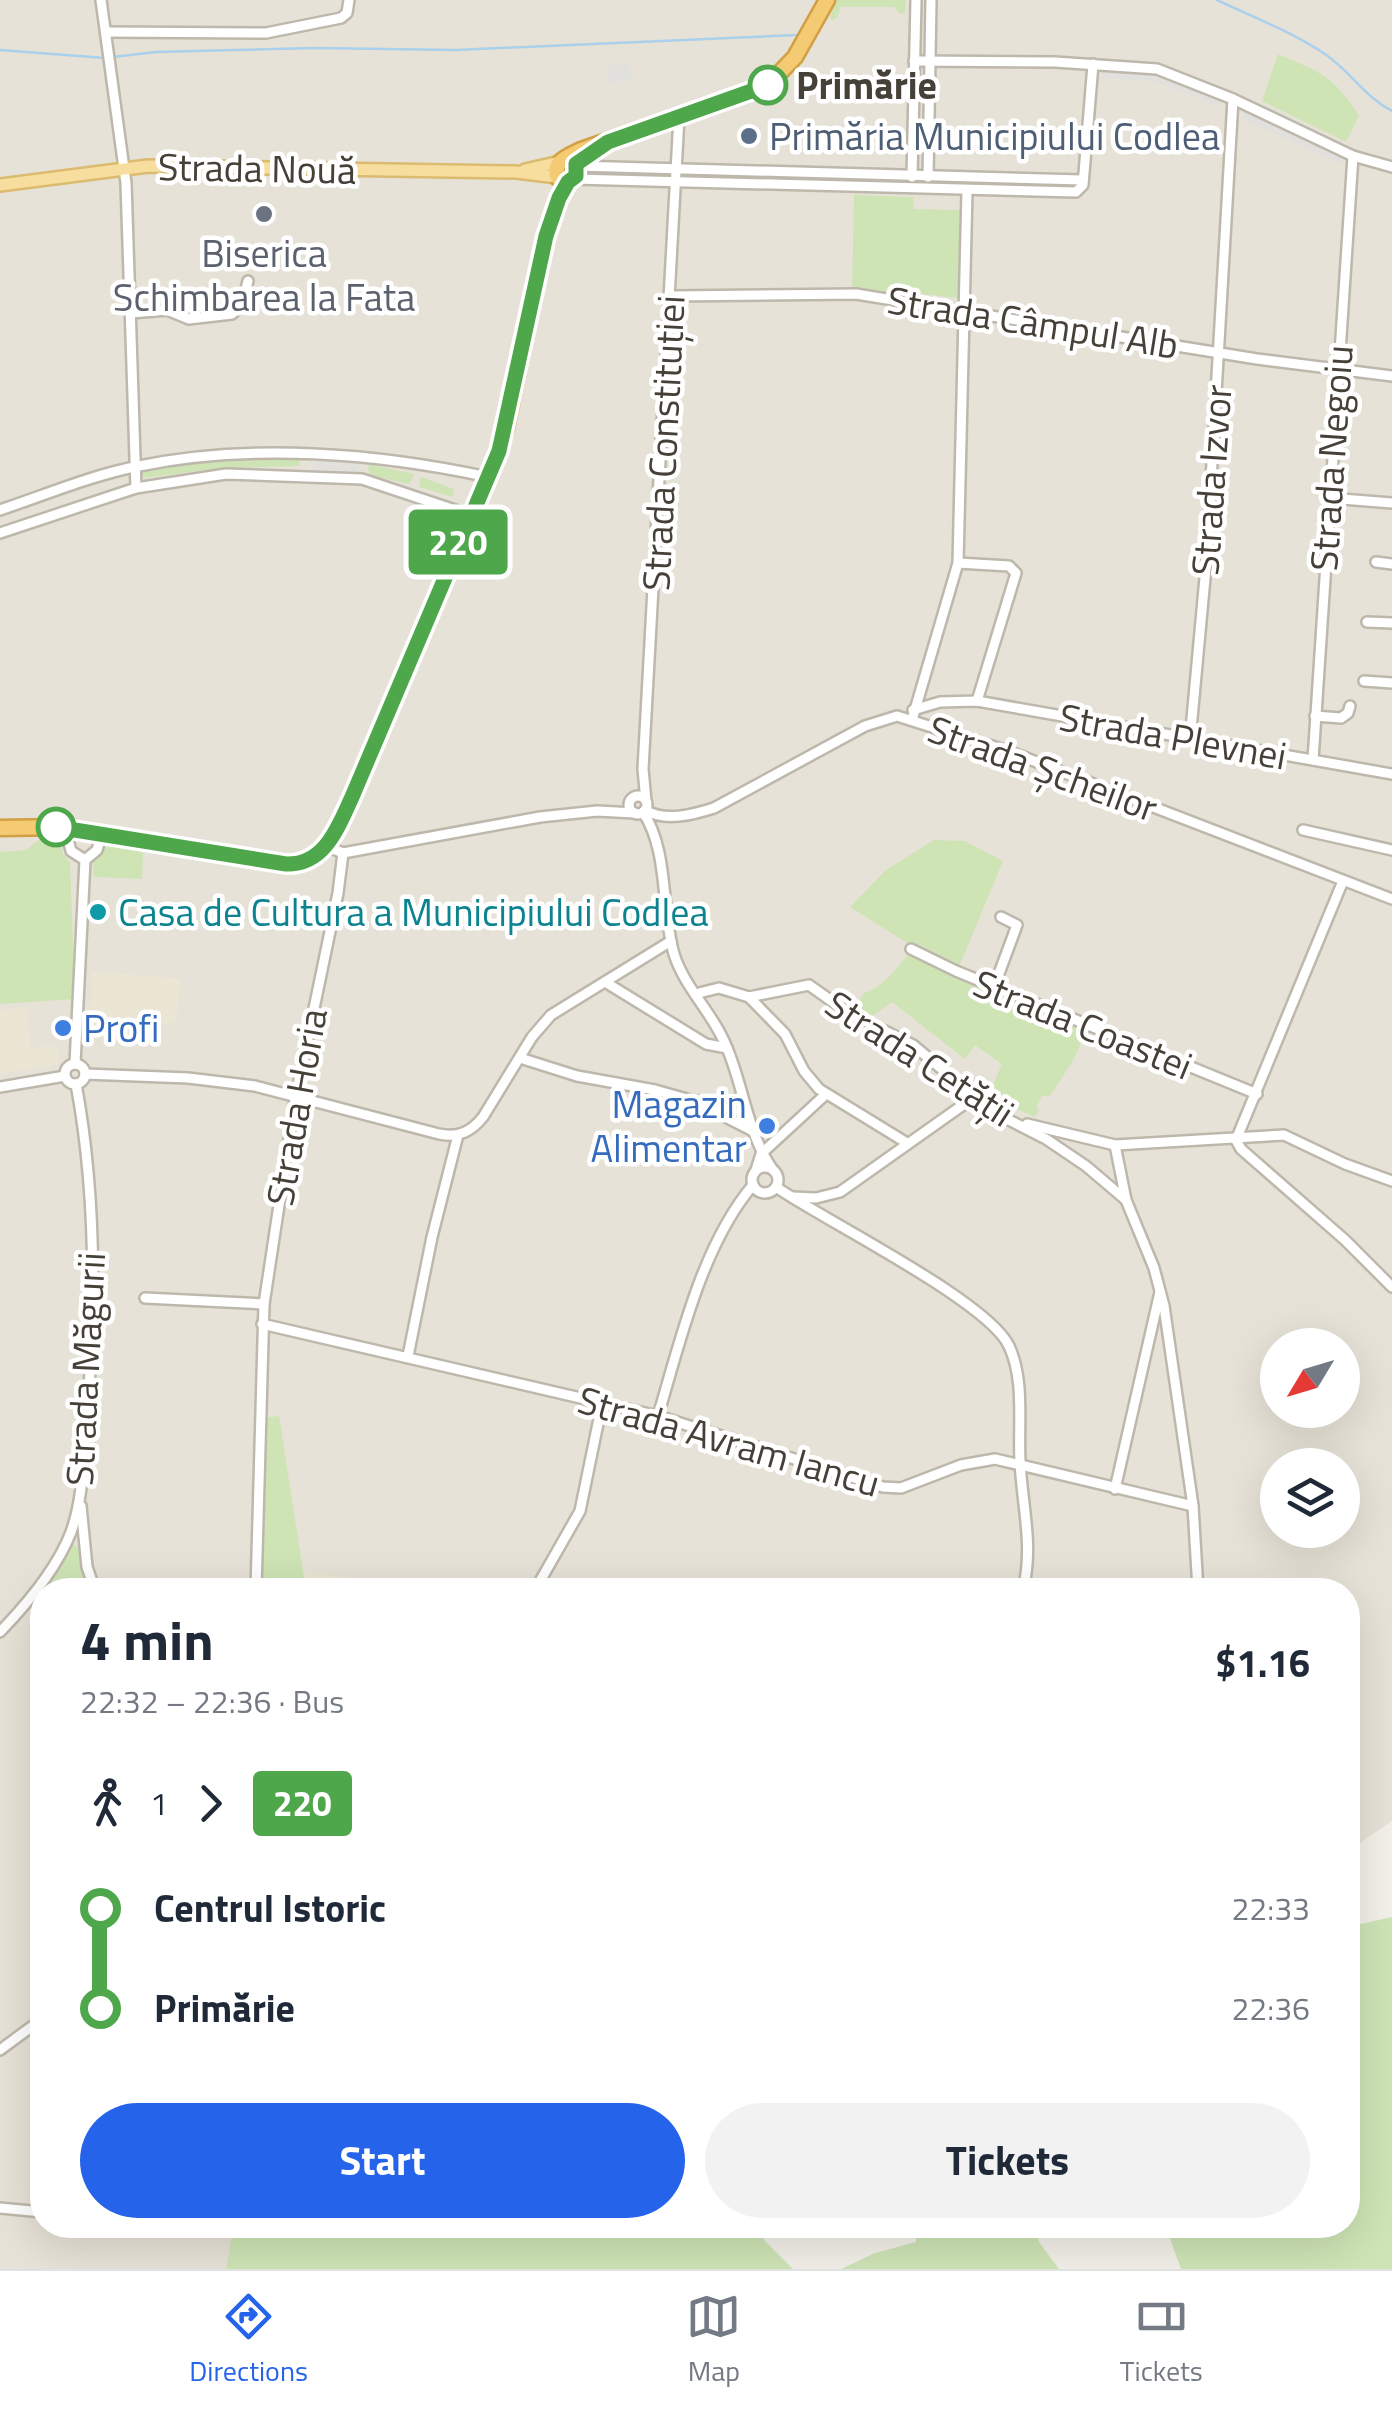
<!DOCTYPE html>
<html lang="en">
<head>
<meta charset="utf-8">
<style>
	body { margin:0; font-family:"Titillium Web",sans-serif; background:#f2f2f3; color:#1f2937; height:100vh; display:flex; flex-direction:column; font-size:38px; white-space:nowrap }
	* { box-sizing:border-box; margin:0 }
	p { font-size:32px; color:#747a83 }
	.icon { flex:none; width:55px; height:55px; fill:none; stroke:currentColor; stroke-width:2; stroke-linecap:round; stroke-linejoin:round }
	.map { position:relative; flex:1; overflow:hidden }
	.details { position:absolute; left:30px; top:1578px; width:1330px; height:660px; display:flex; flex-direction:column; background:#fff; border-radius:40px; box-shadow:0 10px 40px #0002 }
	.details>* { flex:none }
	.badge { padding:0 20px; border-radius:8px; font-size:35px; line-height:65px }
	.needle { width:65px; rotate:232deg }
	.fabs { position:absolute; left:1260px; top:1328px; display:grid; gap:20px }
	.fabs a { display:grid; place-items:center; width:100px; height:100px; border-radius:50%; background:#fff; box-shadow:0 10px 40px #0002; font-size:50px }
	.map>.badge { position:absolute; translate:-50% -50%; box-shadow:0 0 0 5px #fff }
	.legs { display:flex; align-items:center; gap:15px; height:110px; padding:0 50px; font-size:32px }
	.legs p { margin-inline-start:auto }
	.headline { display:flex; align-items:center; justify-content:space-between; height:170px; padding:0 50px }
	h1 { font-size:55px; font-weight:700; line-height:75px }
	.primary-button { display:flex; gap:20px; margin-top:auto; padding:20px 50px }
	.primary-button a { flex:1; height:115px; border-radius:60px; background:#2563eb; color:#fff; font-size:40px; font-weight:700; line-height:115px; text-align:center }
	.primary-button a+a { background:#f2f2f3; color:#1f2937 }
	ul { padding:0 50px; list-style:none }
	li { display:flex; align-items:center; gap:35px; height:100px; font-size:38px }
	li i { display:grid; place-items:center; width:15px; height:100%; margin:0 12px; background:currentColor }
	li i::after { content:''; width:25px; height:25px; margin:-12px; border:8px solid; border-radius:50%; background:#fff }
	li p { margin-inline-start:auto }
	li:first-child i { background:linear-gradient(#0000 50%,currentColor 0) }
	li:last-child i { background:linear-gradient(currentColor 50%,#0000 0) }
	.tabs { display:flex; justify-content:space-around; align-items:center; height:140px; border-top:2px solid #e0e1e3; background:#fff; font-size:28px; color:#747a83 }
	.tabs a { display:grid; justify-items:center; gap:5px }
	.tabs .on { color:#2563eb }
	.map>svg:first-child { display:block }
</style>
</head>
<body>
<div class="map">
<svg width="1392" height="2269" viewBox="0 0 1392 2269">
	<rect width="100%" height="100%" fill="#f3f0e9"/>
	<!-- residential -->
	<path fill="#e7e2d7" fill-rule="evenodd" d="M 0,0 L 1392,0 L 1392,1821 L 1348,1851 L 1348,1590 L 42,1590 L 42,2225 L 240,2225 L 231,2269 L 0,2269 ZM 1278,1345 L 1342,1345 L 1342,1410 L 1278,1410 ZM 1278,1465 L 1342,1465 L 1342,1530 L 1278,1530 Z"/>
	<!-- education -->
	<g fill="#ebe5d4">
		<polygon points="93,971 180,979 176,1022 132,1029 90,1026"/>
		<polygon points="27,1007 30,1049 56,1045 59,1064 0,1074 0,1010"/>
		<polygon points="302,1569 383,1585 447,1582 447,1590 306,1590"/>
	</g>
	<!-- green -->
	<g fill="#cee4b5">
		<polygon points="837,0 906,0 905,13 900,14 894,7 841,7 837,18 832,20 830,17"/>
		<path d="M 1278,54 C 1322,73 1332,75 1359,115 L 1346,142 L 1262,101 Z"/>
		<polygon points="692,173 887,178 888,183 693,178"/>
		<polygon points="953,180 1064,184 1065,185 1064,189 951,185"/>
		<polygon points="854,195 913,197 914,209 961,210 958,298 887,290 886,294 852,290"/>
		<path d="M 276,459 L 299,460 L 300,466 L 220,468 L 144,478 L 140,474 C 171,459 241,460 276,459 Z"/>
		<polygon points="371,465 411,473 414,475 409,484 369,475 368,467"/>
		<polygon points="421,477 454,489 453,497 419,487"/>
		<polygon points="59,838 63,854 70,863 75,999 0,1004 0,852 26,850 40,839"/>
		<polygon points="934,840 965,841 1003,861 958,969 912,946 850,907 886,870"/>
		<polygon points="108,845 143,852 142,879 94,877 93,862"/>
		<path d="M 910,953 L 956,976 L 1087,1031 L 1072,1062 L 1050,1096 L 1042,1096 L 1036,1107 L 1039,1110 L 1035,1117 L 988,1096 L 1002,1064 L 975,1045 L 965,1059 L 892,1002 L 871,1017 L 855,1008 L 864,993 C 883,988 897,967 910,953 Z"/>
		<polygon points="279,1416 306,1590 258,1590 263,1418"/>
		<polygon points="74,1545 82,1549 84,1590 41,1589 69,1547"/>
		<polygon points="1392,1917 1392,2269 1181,2269 1165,2225 1348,2225 1348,1927"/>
		<polygon points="234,2225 757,2225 764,2240 793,2269 226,2269"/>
		<polygon points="915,2225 1035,2225 1039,2242 1059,2269 841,2269 875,2253 916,2242"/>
	</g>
	<!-- parking -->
	<g fill="#e2e0dd">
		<polygon points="630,64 631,81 608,82 607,65"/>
		<polygon points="1102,71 1159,75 1223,99 1220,107 1157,82 1102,78"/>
		<polygon points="1245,111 1346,156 1342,164 1241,119"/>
		<polygon points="314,459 360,464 359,474 313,471"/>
	</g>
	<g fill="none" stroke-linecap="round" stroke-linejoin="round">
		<!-- stream -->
		<g stroke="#aad0eb" stroke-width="2.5">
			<path d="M 1217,0 C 1253,17 1292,32 1325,54 C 1350,71 1365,97 1392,111"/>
			<polyline points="0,50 105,58"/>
			<polyline points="113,57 156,52 315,48 456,50 796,35"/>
		</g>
		<defs>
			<g id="minor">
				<polyline points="101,0 126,183 136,488"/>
				<polyline points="106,32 266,33 341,18 347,13 349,0"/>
				<polyline points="914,61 1055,62 1157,69 1233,99 1353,156 1392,167"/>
				<polyline points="577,166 1083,180"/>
				<polyline points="912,177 916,0"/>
				<polyline points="928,177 931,0"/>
				<polyline points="574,179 1076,192 1083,185 1093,64"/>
				<polyline points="671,296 856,294 1257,359 1392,376"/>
				<polyline points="131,313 167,310 189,319 232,314 242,305 248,281"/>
				<polyline points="1329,498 1392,503"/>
				<path d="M 0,510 C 45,495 92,475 139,466 C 251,443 377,453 488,477"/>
				<polyline points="0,533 136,488 226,474 362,479 470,515"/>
				<polyline points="1376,562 1392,564"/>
				<polyline points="958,563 1009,566 1016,573 977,701"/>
				<polyline points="1367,622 1392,623"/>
				<polyline points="1364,681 1392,683"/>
				<polyline points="913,710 940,702 977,701 1392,774"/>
				<polyline points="1315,716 1341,718 1348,713 1350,706"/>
				<polyline points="912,720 958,563 967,191"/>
				<polyline points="1190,740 1206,567 1233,99"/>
				<polyline points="1313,760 1353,156"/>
				<circle cx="638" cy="805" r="9"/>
				<polyline points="646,801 643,769 679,117"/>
				<path d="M 645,810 C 665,822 692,815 714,808 L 865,726 L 897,716 L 1008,751 L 1392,899"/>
				<path d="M 643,812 C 669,851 661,910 674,954 C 685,989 714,1014 727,1048 C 744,1088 747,1133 773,1170"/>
				<polyline points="65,827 71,851 85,860"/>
				<polyline points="1303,830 1392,850"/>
				<polyline points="326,846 343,853 540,817 597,811 635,813"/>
				<polyline points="911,949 956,971 1257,1094"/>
				<polyline points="605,982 706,1044 727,1048"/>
				<polyline points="994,987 1017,925 1001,917"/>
				<polyline points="695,994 719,988 749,997 809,985 847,1012 913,1045 943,1070 970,1100 1046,1139 1086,1166 1126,1200"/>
				<polyline points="749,997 785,1034 804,1071 819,1089 907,1143"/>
				<polyline points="520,1058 577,1076 655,1090 694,1101 742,1100"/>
				<polyline points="75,1064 85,860 97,850 102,833"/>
				<circle cx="75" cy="1074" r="10"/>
				<path d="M 85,1074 L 188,1078 L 255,1086 L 439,1134 C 458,1138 471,1132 483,1117 L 532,1037 L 551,1015 L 671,941"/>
				<polyline points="0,1087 65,1076"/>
				<polyline points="696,1102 753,1131"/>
				<polyline points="1027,1124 1115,1145 1284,1135 1345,1164 1392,1181"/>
				<polyline points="1236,1140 1343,881"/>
				<polyline points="1236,1140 1241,1149 1345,1240 1392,1287"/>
				<polyline points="1115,1145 1126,1200 1154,1268 1164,1306 1193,1506 1198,1590"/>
				<circle cx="765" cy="1180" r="13"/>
				<polyline points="756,1170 761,1154 825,1095"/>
				<path d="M 776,1187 C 825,1221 988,1301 1009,1346 C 1025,1380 1018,1425 1020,1461 C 1022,1506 1034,1545 1023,1590"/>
				<polyline points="792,1197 816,1198 840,1192 970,1100"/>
				<polyline points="145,1298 264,1304"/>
				<polyline points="262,1324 658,1416 883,1487 901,1488 961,1465 995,1459 1193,1506"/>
				<polyline points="408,1356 432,1237 458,1135"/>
				<path d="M 658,1416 C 680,1342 702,1245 753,1185"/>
				<polyline points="1115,1489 1160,1292"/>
				<polyline points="81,1506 87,1567 95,1590"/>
				<polyline points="256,1590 264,1304 295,1100 338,893 343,853"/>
				<polyline points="535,1590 580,1511 602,1404"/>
				<path d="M 0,1632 C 27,1604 57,1569 71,1532 C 83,1499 83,1462 86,1427 C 96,1313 97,1196 76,1084"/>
				<polyline points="0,2050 42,2019"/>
				<polyline points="0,2208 42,2212"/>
			</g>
			<g id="major">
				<polyline points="525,170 560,162"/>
				<polyline points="0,185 148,166 516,172 557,177"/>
			</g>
			<g id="highway">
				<path d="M 558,178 C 551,162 569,156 581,150 L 768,85 L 795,57 L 827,0"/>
				<polyline points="0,828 65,827 286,865 299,864 314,857 326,846 337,829 495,462 506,428 546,237 559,198 568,182 576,176 576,164"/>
			</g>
		</defs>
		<!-- minor casing -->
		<use href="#minor" stroke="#beb8ac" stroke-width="14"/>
		<!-- major casing -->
		<use href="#major" stroke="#dbbb6f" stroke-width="16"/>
		<!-- highway casing -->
		<use href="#highway" stroke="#d29f44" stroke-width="19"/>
		<!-- minor -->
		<use href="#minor" stroke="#fff" stroke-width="9"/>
		<!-- major -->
		<use href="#major" stroke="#f7de9e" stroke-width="11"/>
		<!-- highway -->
		<use href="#highway" stroke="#f4ca73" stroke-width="14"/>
	</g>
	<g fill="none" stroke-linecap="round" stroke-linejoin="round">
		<defs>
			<path id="line-1" d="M 56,827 L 286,864 C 325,865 338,827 352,797 L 499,451 L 546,236 L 559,198 L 568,182 L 576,176 L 576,164 L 608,142 L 768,85"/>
		</defs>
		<!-- line-1 casing -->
		<use href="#line-1" stroke="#fff" stroke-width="22"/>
		<!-- line-1 -->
		<use href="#line-1" stroke="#4ea74b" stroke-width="15"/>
	</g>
	<!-- markers -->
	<g fill="#fff" stroke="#4ea74b" stroke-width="5">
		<circle cx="768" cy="85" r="18"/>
		<circle cx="56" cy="827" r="18"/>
	</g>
	<circle fill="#5c6f8a" stroke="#fff" stroke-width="4" cx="749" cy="136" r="10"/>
	<circle fill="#6b7280" stroke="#fff" stroke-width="4" cx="264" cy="214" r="10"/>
	<circle fill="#0f9aa8" stroke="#fff" stroke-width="4" cx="98" cy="912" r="10"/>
	<g fill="#3f7fe0" stroke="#fff" stroke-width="4">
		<circle cx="63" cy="1028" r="10"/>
		<circle cx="767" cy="1126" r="10"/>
	</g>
	<g text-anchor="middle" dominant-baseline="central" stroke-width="9" stroke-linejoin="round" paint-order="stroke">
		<!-- stop labels -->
		<g font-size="38" font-weight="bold" fill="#464138" stroke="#fff" text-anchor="start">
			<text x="796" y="85">Primărie</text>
		</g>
		<!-- service labels -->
		<g font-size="38" fill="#4e5e75" stroke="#fff" text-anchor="start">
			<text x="769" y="136">Primăria Municipiului Codlea</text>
		</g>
		<!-- street labels -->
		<g font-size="38" fill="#464138" stroke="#fff">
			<text transform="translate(257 168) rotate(1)">Strada Nouă</text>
			<text transform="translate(1033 322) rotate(9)">Strada Câmpul Alb</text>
			<text transform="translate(663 443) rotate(-87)">Strada Constituției</text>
			<text transform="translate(1331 458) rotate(-86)">Strada Negoiu</text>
			<text transform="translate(1211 480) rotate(-86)">Strada Izvor</text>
			<text transform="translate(1173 736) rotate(10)">Strada Plevnei</text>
			<text transform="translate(1043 768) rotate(20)">Strada Șcheilor</text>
			<text transform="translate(1083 1024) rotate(22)">Strada Coastei</text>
			<text transform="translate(920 1058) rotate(33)">Strada Cetății</text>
			<text transform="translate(296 1107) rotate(-80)">Strada Horia</text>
			<text transform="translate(85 1369) rotate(-87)">Strada Măgurii</text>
			<text transform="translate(729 1441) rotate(16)">Strada Avram Iancu</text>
		</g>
		<!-- worship labels -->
		<g font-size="38" fill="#5b616d" stroke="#fff">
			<text x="264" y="253">Biserica<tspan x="264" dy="44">Schimbarea la Fata</tspan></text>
		</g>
		<!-- culture labels -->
		<g font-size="38" fill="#0d838f" stroke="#fff" text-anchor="start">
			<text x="118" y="912">Casa de Cultura a Municipiului Codlea</text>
		</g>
		<!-- shop labels -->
		<g font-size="38" fill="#366cbe" stroke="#fff" text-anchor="start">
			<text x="83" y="1028">Profi</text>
			<text x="747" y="1104" text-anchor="end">Magazin<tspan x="747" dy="44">Alimentar</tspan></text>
		</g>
	</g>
</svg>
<div class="fabs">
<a><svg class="needle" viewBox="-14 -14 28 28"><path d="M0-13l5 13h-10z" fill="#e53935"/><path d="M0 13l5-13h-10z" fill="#747a83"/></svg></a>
<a><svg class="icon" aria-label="layers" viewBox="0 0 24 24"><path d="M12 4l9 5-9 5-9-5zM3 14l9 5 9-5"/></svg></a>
</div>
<b class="badge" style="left:458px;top:542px;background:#4ea74b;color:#fff">220</b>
<section class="details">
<div class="headline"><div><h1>4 min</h1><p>22:32 – 22:36 · Bus</p></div><b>$1.16</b></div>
<div class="legs"><svg class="icon" aria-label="walk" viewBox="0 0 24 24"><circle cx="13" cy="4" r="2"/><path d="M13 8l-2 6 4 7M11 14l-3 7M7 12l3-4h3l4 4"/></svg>1<svg class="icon" aria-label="forward" viewBox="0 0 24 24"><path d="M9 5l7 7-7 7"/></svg><b class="badge" style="background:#4ea74b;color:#fff">220</b></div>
<ul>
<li><i style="color:#4ea74b"></i><b>Centrul Istoric</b><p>22:33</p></li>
<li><i style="color:#4ea74b"></i><b>Primărie</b><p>22:36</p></li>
</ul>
<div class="primary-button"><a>Start</a><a>Tickets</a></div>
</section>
</div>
<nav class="tabs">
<a class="on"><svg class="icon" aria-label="directions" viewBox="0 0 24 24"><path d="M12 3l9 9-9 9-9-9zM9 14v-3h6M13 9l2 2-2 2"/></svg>Directions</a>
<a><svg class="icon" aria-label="map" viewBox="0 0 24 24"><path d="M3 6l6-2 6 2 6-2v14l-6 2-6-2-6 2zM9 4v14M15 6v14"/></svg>Map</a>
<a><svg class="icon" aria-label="tickets" viewBox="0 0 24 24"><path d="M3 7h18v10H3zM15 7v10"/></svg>Tickets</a>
</nav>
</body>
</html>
